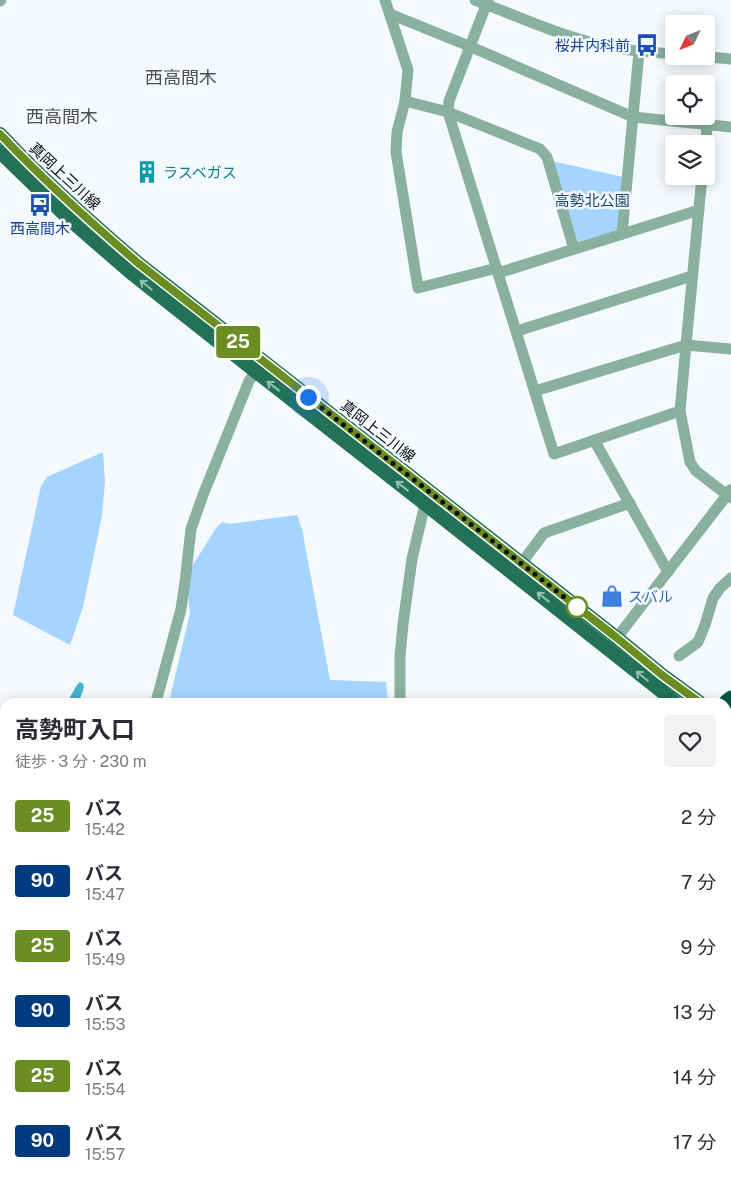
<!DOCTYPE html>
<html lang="ja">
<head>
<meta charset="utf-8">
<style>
	body { margin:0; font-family:"Public Sans","Noto Sans JP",sans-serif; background:#f2f2f3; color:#2b2b33; height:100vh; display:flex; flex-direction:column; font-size:19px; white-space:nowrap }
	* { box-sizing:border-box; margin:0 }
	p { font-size:16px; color:#7c7c81 }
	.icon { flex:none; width:28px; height:28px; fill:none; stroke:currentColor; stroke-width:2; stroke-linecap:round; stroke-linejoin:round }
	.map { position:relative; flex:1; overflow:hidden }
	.side { position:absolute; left:0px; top:698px; width:731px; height:486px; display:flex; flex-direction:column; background:#fff; border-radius:15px 15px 0 0; box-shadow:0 2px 12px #0003 }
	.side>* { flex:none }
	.badge { padding:0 10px; border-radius:4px; font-size:18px; line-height:32px }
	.needle { width:32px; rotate:227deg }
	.controls { position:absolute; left:665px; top:15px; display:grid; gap:10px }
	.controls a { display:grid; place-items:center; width:50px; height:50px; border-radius:5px; background:#fff; box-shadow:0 2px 12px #0003; font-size:25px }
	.you { position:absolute; width:25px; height:25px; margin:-12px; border:4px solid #fff; border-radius:50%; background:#1a73e8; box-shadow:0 0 0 8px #1a73e833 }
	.map>.badge { position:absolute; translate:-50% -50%; box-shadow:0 0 0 2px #fff }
	.round { display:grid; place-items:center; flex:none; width:52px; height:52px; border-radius:5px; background:#f2f2f3 }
	.headline { display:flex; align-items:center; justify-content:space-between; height:85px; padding:0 15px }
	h1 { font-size:24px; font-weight:700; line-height:38px }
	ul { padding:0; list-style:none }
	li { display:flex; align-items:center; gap:15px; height:65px; padding:0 15px }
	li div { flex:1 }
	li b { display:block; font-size:19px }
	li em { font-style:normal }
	li .badge { min-width:55px; font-weight:700; text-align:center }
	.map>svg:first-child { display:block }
</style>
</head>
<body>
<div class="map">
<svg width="731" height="1183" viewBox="0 0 731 1183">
	<rect width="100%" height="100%" fill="#f4f9fe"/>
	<!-- green -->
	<g fill="#a5d5fe">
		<polygon points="552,161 623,177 620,229 578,242"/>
		<polygon points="103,452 105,482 102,516 83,607 70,645 13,615 41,486 47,477"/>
		<polygon points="297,515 302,529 330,680 386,682 388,702 169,702 190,613 186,576 216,528 222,522 230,524"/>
		<polygon points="726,890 731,891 731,1037 726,1035"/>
		<polygon points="5,1038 5,1144 0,1144 0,1068"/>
		<polygon points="265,1179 355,1179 355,1183 259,1183"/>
	</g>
	<!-- water -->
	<path fill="#45b4cc" d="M 80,682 L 83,684 L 84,687 L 79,702 L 67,702 C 71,697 75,686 80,682 Z"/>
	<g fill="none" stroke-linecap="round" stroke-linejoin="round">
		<!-- minor -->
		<g stroke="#8ab09f" stroke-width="11">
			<polyline points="385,0 408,70 405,101 397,132 396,152 418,288 497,268"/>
			<path d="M 475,0 C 517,16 558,35 602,45 C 625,51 649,52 674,54"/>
			<polyline points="488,0 449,101 448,112 554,454 680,411"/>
			<polyline points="0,1 1,0"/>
			<polyline points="390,14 469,46 633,117 731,127"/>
			<polyline points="699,56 731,59"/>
			<polyline points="405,101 448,112 540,149 547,157 574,249"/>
			<polyline points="706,144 707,125"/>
			<polyline points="702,176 686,345 680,411 690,462 696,471 731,498"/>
			<polyline points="622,234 639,52"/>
			<polyline points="498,273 699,210"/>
			<polyline points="517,331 692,276"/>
			<polyline points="535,391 686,345 731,349"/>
			<polyline points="594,440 668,572"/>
			<polyline points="521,564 544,533 630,503"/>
			<polyline points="612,644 727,495 730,490"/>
			<polyline points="679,656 698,642 705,625 713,598 720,588 731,578"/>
			<polyline points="156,702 181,609 185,582 191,529 203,495 249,381 260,365"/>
			<polyline points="400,702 400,656 403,624 412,559 425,504"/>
			<polyline points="144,1179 147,1183"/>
			<polyline points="436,1179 436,1183"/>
			<polyline points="124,1183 130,1179"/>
			<polyline points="244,1183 250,1179"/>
		</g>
		<!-- major -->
		<g stroke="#227257" stroke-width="14">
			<path d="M 0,134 C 43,180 90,222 138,263 L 617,638 L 662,675 L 699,702"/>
			<polyline points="0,152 70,220 130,272 255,371 425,504 675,702"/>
			<polyline points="726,724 731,728"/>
			<polyline points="726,743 731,746"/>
		</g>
		<!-- highway -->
		<g stroke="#045940" stroke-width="15">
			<polyline points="726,702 731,698"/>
			<polyline points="726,764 731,761"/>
			<polyline points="175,1183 181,1179"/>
			<polyline points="201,1183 206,1179"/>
		</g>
	</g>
	<!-- one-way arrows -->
	<defs><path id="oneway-shaft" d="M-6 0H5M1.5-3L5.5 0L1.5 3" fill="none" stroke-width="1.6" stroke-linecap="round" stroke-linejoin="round" transform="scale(1.25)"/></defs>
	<g stroke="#96bcb3">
		<use href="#oneway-shaft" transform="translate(146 285) rotate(-141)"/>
		<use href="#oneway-shaft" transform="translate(273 386) rotate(-142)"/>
		<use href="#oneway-shaft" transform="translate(402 486) rotate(-142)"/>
		<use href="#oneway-shaft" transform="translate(543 597) rotate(-142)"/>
		<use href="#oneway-shaft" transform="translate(642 676) rotate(-141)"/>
	</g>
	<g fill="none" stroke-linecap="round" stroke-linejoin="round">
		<defs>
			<path id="line" d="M 0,134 C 43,180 90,222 138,263 L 617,638 L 662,675 L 699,702"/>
		</defs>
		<!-- line casing -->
		<use href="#line" stroke="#fff" stroke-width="11"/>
		<!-- line -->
		<use href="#line" stroke="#6b8e23" stroke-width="8"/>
		<!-- walk -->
		<polyline stroke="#0b0e10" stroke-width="5" stroke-dasharray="0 9" points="308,397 577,607"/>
	</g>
	<!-- icons -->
	<defs>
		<symbol id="bus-bare" viewBox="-9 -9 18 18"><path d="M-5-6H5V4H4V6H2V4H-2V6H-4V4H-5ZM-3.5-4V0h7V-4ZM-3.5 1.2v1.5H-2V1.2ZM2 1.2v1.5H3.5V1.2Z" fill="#1a4fb4" stroke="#f4f9fe" stroke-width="2.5" paint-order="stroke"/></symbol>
		<symbol id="building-bare" viewBox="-9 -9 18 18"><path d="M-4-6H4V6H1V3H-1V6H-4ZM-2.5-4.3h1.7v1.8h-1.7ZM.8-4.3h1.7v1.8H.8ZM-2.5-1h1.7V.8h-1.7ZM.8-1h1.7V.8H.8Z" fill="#0f9aa8" stroke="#f4f9fe" stroke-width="2.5" paint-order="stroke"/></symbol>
		<symbol id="shop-bare" viewBox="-9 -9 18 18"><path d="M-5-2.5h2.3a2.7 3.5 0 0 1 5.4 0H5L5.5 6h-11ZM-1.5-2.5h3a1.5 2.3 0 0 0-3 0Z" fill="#3f7fe0" stroke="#f4f9fe" stroke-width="2.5" paint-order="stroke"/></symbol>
	</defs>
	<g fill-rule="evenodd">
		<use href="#bus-bare" x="631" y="29" width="32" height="32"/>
		<use href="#building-bare" x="131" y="156" width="32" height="32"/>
		<use href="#bus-bare" x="24" y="189" width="32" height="32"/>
		<use href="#shop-bare" x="596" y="580" width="32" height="32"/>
	</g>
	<!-- markers -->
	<circle fill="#fff" stroke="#6b8e23" stroke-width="2.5" cx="577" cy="607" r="10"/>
	<g text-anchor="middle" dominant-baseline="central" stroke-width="5" stroke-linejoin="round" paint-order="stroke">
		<!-- transit labels -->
		<g font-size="15" fill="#164399" stroke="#f4f9fe" text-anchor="end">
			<text x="630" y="45">桜井内科前</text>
			<text x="40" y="228" text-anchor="middle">西高間木</text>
		</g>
		<!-- culture labels -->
		<g font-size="15" fill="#0d838f" stroke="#f4f9fe" text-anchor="start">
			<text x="163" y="172">ラスベガス</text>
		</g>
		<!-- street labels -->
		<g font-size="15" fill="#0b0e10" stroke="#f4f9fe">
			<text transform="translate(65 176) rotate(43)">真岡上三川線</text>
			<text transform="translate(378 431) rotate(38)">真岡上三川線</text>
		</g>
		<!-- park labels -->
		<g font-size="15" fill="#17496d" stroke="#f4f9fe">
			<text x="592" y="200">高勢北公園</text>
		</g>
		<!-- shop labels -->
		<g font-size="15" fill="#366cbe" stroke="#f4f9fe" text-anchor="start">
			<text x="628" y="596">スバル</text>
		</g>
		<!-- quarter labels -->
		<g font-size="18" fill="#4b5258" stroke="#f4f9fe">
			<text x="181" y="77">西高間木</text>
			<text x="62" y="116">西高間木</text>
		</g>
	</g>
</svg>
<div class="controls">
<a><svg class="needle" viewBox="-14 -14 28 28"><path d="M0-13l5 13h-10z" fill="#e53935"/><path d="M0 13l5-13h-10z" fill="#7c7c81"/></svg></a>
<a><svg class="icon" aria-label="locate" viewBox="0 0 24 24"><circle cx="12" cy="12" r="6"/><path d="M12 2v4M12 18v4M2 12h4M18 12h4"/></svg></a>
<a><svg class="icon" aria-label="layers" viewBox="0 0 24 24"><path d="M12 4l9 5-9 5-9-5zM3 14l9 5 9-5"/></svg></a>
</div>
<div class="you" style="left:308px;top:397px"></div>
<b class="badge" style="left:238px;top:342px;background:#6b8e23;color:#fff">25</b>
<section class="side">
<div class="headline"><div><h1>高勢町入口</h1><p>徒歩 · 3 分 · 230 m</p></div><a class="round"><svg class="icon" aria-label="heart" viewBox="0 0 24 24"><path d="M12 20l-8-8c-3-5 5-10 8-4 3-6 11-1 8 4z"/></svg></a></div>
<ul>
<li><span class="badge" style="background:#6b8e23;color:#fff">25</span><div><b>バス</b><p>15:42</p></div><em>2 分</em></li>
<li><span class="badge" style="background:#003b80;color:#fff">90</span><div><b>バス</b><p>15:47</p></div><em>7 分</em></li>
<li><span class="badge" style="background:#6b8e23;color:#fff">25</span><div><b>バス</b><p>15:49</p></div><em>9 分</em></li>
<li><span class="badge" style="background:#003b80;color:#fff">90</span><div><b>バス</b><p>15:53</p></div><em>13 分</em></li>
<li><span class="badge" style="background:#6b8e23;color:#fff">25</span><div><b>バス</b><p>15:54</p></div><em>14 分</em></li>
<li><span class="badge" style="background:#003b80;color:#fff">90</span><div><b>バス</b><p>15:57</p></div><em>17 分</em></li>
</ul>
</section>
</div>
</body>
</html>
